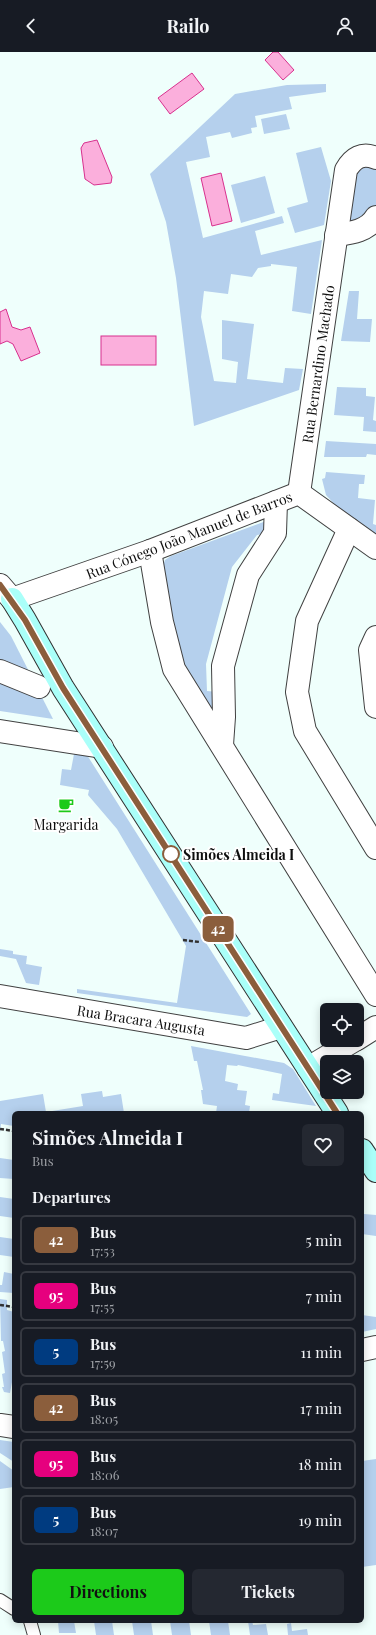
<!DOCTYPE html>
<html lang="en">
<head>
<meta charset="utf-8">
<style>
	body { margin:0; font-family:"Playfair Display",serif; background:#242831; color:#f1f3f6; height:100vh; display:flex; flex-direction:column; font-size:15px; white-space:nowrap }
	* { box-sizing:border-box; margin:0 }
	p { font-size:13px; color:#9ea1a6 }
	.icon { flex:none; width:22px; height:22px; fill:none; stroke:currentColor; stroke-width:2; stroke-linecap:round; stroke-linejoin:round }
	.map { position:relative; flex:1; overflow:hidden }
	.side { position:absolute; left:12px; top:1059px; width:352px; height:512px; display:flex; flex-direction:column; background:#171b24; border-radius:6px; box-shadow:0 2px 10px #0003 }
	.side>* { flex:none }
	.badge { padding:0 8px; border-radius:6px; font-size:14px; line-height:26px }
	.controls { position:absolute; left:320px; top:951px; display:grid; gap:8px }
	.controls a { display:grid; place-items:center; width:44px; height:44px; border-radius:6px; background:#171b24; box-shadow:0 2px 10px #0003; font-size:20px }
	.map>.badge { position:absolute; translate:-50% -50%; box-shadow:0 0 0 2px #fff }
	h2 { padding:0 20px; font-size:15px; line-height:36px }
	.round { display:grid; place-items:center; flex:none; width:42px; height:42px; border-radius:6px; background:#242831 }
	.head { display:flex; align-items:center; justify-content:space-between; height:68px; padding:0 20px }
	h1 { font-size:19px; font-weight:700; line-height:30px }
	.button { display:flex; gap:8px; margin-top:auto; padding:8px 20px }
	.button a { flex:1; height:46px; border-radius:6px; background:#1cca1a; color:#111; font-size:16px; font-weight:700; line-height:46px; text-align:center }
	.button a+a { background:#242831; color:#f1f3f6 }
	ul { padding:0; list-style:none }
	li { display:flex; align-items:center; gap:12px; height:50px; margin:0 8px 6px; padding:0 12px; border:2px solid #363941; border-radius:6px }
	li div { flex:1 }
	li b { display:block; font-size:15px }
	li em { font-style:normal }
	li .badge { min-width:44px; font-weight:700; text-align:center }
	header { display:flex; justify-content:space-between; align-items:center; height:52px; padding:0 20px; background:#171b24; font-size:18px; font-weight:700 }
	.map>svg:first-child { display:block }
</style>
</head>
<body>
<header><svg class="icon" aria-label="back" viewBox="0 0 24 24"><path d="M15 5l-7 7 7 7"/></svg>Railo<svg class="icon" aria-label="person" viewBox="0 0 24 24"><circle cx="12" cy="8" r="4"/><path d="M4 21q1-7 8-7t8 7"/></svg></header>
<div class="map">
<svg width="376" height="1583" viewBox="0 0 376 1583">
	<rect width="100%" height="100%" fill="#effffc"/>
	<!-- green -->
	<g fill="#b5d0ed">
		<polygon points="326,32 326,40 289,45 292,57 255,64 257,75 251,76 252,81 232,86 230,80 206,85 210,105 186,110 203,186 282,164 284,171 255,179 261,203 322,188 311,262 292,259 297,215 271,212 271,214 258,216 252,225 231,222 228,242 204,239 201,265 214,329 236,331 238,310 222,307 222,268 254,272 247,327 283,331 285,316 303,317 299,338 194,374 176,226 166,170 150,122 235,42 287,33"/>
		<polygon points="286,62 290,77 264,82 261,67"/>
		<polygon points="321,95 331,129 324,173 295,181 287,156 308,150 296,101"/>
		<polygon points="376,106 376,165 336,183 346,118"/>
		<polygon points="265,124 275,161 241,171 231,133"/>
		<polygon points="349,239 359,239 357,267 372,267 370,290 341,289"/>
		<polygon points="337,335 366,336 366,344 375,345 373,368 376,369 376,380 363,379 364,365 334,363"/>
		<polygon points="326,389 376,392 376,403 367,402 366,405 324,405"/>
		<polygon points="326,420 365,423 364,432 359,432 358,446 375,448 373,472 376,473 376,482 339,457 326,443 322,427 325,426"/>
		<polygon points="266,469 268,481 257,483 232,515 206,612 207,639 218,640 218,674 181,611 163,514 165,508 171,504"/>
		<polygon points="0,570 11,584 53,667 0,659"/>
		<polygon points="74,702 87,703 251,962 247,965 77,941 77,937 177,951 186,894 117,777 88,743 89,738 60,733 62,717 71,718"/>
		<polygon points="0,897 13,899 13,902 27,904 26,912 42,915 39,933 26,931 16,907 0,904"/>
		<polygon points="191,994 284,1011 293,1017 316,1054 272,1048 273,1041 279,1042 282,1022 238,1013 237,1014 227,1013 225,1029 238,1032 237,1038 247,1039 245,1053 250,1054 249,1061 216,1061 217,1054 203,1052 201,1038 203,1038 197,1009 194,1009"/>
		<polygon points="102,1039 103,1045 121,1042 124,1061 14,1061 14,1074 1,1072 0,1081 0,1049 43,1042 46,1060 83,1054 81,1042"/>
		<polygon points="0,1106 14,1108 14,1127 0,1126"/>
		<polygon points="0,1145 14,1147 14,1166 0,1164"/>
		<polygon points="364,1162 376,1163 376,1184 362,1182"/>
		<polygon points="0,1185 14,1187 14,1205 0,1203"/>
		<polygon points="4,1220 14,1222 14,1241 0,1240 0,1233 2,1233"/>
		<polygon points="0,1247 7,1248 7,1258 14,1260 14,1319 10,1341 4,1340 2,1335 4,1335 2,1322 5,1321 2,1300 5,1299 3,1289 1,1289"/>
		<polygon points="362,1263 376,1265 376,1277 362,1280"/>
		<polygon points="0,1388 14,1390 14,1410 0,1401"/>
		<polygon points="376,1407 376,1513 362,1515 362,1409"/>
		<polygon points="0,1409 14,1419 14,1435 0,1437"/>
		<polygon points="58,1569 74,1569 76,1581 59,1581"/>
		<polygon points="94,1569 112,1569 114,1583 96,1583"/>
		<polygon points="132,1569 151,1569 153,1583 134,1583"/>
		<polygon points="170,1569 189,1569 191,1583 172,1583"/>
		<polygon points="209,1569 228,1569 230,1583 211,1583"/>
		<polygon points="248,1569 252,1569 253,1573 266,1572 268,1583 250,1583"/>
		<polygon points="291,1571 292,1579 307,1577 308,1583 288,1583 287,1572"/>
	</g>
	<!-- water -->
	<g fill="#fbafdc" stroke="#d8308e">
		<polygon points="273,0 278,0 294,18 283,28 265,8"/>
		<polygon points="192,21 204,37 170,62 158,46"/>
		<polygon points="97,88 112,125 111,131 94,133 85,127 81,96 84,91"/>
		<polygon points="221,121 232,169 212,174 201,126"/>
		<polygon points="6,257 12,275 21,278 30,275 40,301 21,309 13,292 7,289 0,292 0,260"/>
		<rect x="101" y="284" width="55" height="29"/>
	</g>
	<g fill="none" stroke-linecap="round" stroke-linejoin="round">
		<defs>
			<g id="lane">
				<polyline points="0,1548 14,1557"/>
				<polyline points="30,1569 34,1583"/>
			</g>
			<g id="street">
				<path d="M 336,183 C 351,181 368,179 376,165"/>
				<path d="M 299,441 L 346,118 C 353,106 362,100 376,106"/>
				<polyline points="349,477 307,569 297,640 305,679 376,796"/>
				<polyline points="150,499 162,570 174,617 376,943"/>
				<polyline points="0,533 12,547 150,499 299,441 376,496"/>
				<polyline points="376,585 370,598 376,655"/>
				<polyline points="0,619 39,635"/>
				<polyline points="0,679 102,695"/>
				<polyline points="222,693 224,665 223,614 248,523 275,481 276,450"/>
				<polyline points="0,944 246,986 281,975"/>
				<polyline points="357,987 376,975"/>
				<polyline points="308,1016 355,988"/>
				<polyline points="362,1298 376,1295"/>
				<polyline points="0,1373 14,1375"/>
			</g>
			<g id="secondary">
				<polyline points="12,547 25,568 63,636 337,1061"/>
				<polyline points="362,1098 376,1119"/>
			</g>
		</defs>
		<!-- lane casing -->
		<use href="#lane" stroke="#414141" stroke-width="14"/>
		<!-- street casing -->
		<use href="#street" stroke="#414141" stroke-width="24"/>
		<!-- secondary casing -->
		<use href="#secondary" stroke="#303030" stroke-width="24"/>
		<!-- path -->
		<g stroke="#303030" stroke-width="2.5" stroke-dasharray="4 2" stroke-linecap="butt">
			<polyline points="183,888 200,890"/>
			<polyline points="0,1077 14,1079"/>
			<polyline points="0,1253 14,1255"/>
		</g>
		<!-- lane -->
		<use href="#lane" stroke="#fff" stroke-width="12"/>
		<!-- street -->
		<use href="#street" stroke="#fff" stroke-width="22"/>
		<!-- secondary -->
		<use href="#secondary" stroke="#aafff9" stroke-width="22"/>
	</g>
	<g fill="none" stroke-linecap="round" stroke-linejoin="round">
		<defs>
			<polyline id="line" points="0,533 25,568 63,636 337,1061"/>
		</defs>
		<!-- line casing -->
		<use href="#line" stroke="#fff" stroke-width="9"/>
		<!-- line -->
		<use href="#line" stroke="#8b5e3c" stroke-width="6"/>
	</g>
	<!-- icons -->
	<defs>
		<symbol id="cafe-bare" viewBox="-9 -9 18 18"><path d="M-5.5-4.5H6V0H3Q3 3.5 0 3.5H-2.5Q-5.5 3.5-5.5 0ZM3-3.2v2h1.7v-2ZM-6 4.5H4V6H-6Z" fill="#1cca1a" stroke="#fff" stroke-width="2.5" paint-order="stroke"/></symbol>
	</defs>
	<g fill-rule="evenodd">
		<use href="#cafe-bare" x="55" y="742" width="22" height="22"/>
	</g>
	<!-- markers -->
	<circle fill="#fff" stroke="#8b5e3c" stroke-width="2" cx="171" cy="802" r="8"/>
	<g text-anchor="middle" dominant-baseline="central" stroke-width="4" stroke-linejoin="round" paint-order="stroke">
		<!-- street labels -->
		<g font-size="14" fill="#0e0e0e" stroke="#fff">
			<text transform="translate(318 312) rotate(-82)">Rua Bernardino Machado</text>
			<text transform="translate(189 483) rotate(-21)">Rua Cónego João Manuel de Barros</text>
			<text transform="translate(141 968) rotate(9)">Rua Bracara Augusta</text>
		</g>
		<!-- poi labels -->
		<g font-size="14" fill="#0e0e0e" stroke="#fff">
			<text x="66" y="772">Margarida</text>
		</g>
		<!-- stop labels -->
		<g font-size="14" font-weight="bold" fill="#0e0e0e" stroke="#fff" text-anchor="start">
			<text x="183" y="802">Simões Almeida I</text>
		</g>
	</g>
</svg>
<div class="controls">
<a><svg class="icon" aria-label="locate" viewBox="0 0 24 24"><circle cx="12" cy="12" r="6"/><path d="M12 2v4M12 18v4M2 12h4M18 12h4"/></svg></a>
<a><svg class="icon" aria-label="layers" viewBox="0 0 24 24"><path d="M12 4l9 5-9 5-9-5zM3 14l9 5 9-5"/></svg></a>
</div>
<b class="badge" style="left:218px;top:877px;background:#8b5e3c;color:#fff">42</b>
<section class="side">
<div class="head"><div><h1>Simões Almeida I</h1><p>Bus</p></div><a class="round"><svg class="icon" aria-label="heart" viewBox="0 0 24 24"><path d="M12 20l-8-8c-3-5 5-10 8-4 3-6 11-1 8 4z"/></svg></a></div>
<h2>Departures</h2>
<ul>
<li><span class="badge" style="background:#8b5e3c;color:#fff">42</span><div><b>Bus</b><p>17:53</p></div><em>5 min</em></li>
<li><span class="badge" style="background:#e6007e;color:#fff">95</span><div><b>Bus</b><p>17:55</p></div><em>7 min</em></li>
<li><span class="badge" style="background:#003b80;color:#fff">5</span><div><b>Bus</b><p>17:59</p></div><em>11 min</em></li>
<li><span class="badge" style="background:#8b5e3c;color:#fff">42</span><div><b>Bus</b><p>18:05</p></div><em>17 min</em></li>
<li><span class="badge" style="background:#e6007e;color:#fff">95</span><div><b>Bus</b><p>18:06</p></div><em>18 min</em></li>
<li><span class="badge" style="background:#003b80;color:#fff">5</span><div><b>Bus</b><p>18:07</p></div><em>19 min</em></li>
</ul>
<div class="button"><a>Directions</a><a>Tickets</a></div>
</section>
</div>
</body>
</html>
